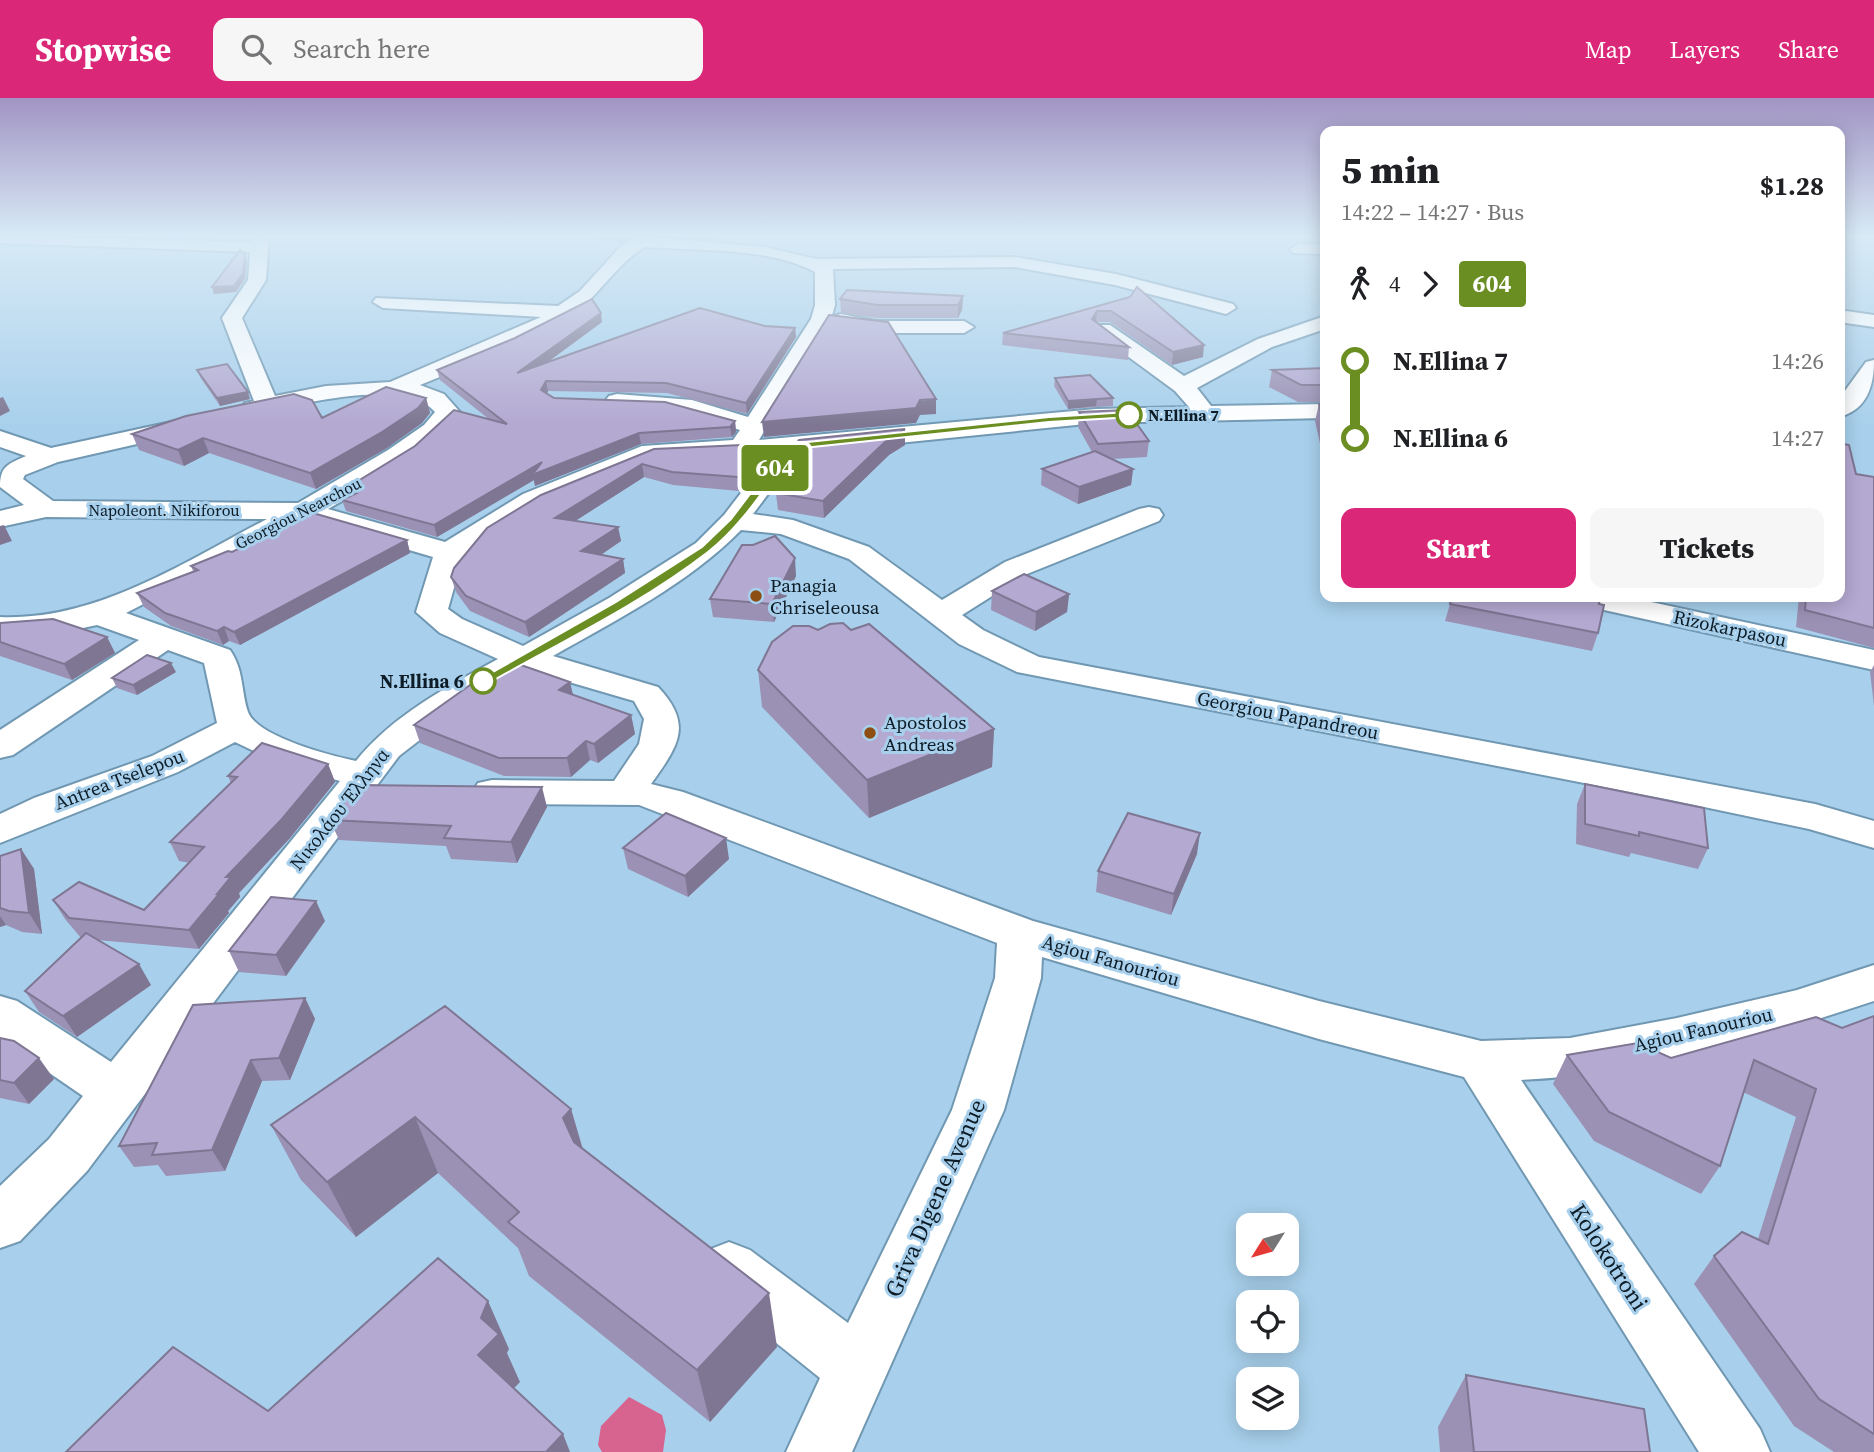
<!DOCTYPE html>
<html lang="en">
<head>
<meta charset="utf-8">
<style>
	body { margin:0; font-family:"Source Serif 4",serif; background:#f6f6f6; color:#202124; height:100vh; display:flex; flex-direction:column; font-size:26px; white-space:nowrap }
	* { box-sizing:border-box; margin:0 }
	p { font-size:23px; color:#757577 }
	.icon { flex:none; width:38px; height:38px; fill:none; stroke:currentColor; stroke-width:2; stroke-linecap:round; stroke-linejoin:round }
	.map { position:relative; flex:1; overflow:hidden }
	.panel { position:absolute; left:1320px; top:28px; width:525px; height:476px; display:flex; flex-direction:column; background:#fff; border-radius:14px; box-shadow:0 4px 18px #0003 }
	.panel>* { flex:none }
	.badge { padding:0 14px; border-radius:5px; font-size:24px; line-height:46px }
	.needle { width:46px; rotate:233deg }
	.controls { position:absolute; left:1236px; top:1115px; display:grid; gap:14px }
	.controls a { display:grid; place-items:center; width:63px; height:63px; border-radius:14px; background:#fff; box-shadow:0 4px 18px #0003; font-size:35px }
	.map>.badge { position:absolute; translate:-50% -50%; box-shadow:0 0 0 4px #fff }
	.legs { display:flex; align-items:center; gap:10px; height:77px; padding:0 21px; font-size:23px }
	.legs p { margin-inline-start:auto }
	.headline { display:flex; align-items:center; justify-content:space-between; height:119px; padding:0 21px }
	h1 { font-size:38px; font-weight:800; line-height:52px }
	.action { display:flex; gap:14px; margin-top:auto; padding:14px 21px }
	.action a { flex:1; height:80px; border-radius:14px; background:#db2777; color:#fff; font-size:28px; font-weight:800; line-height:80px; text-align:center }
	.action a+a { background:#f6f6f6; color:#202124 }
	ul { padding:0 21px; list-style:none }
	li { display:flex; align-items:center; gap:24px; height:77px; font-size:26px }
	li i { display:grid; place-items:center; width:10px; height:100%; margin:0 9px; background:currentColor }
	li i::after { content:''; width:18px; height:18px; margin:-9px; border:5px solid; border-radius:50%; background:#fff }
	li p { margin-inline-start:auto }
	li:first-child i { background:linear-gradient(#0000 50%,currentColor 0) }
	li:last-child i { background:linear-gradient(currentColor 50%,#0000 0) }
	header { display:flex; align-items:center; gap:42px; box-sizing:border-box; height:98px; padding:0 35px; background:#db2777; color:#fff }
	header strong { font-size:33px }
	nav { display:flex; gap:38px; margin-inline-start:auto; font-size:24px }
	.search { width:490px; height:63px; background:#f6f6f6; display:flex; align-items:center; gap:18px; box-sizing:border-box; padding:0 24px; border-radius:14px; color:#757577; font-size:26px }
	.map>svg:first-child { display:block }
</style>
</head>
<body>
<header>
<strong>Stopwise</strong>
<div class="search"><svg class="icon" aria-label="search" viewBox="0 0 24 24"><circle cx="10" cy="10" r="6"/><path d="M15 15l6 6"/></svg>Search here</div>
<nav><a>Map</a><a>Layers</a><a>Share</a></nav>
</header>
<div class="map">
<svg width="1874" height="1354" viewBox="0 0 1874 1354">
	<rect width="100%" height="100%" fill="#a8d0ec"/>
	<!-- water -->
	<polygon fill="#d7638f" points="629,1299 662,1317 666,1332 663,1354 602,1354 598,1347 601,1328"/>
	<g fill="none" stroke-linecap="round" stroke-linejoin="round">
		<defs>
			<g id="minor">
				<path d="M 0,138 L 251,144 L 253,138 L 269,138 L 266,182 L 242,220 L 275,298 L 326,288 L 390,284 L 541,219 L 383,210 L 373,204 L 376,200 L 558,208 L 580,193 L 621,148 L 640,138 L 765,149 L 816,161 L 1015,159 L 1116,176 L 1233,206 L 1236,210 L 1226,216 L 1115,187 L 1015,169 L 833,171 L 835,207 L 831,221 L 759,342 L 1096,311 L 1189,309 L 1175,293 L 1096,235 L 1093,231 L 1096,227 L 1110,227 L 1184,278 L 1258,241 L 1325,218 L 1325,231 L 1272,249 L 1197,290 L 1211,308 L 1325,306 L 1325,320 L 1096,325 L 799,355 L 753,416 L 793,422 L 869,449 L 942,502 L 1005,464 L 1139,411 L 1149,409 L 1159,411 L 1163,417 L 1159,423 L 1027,476 L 962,517 L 983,532 L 1039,559 L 1815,706 L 1874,723 L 1874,750 L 1809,731 L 1671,702 L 1017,574 L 959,546 L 849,461 L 781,436 L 741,432 C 688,486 618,521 553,558 L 658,589 C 694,627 678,648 651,686 L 683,694 L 1033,823 L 1319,903 L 1481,943 L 1570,940 L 1677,920 L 1797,892 L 1874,867 L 1874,903 C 1761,940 1640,977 1521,982 L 1760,1331 L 1770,1354 L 1699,1354 L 1464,979 L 1319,941 L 1042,859 L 1041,880 L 1004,1012 L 852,1354 L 786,1354 L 820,1280 L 708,1190 L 700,1171 L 708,1152 L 729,1144 L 750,1152 L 848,1225 L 952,1012 L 995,880 L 997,845 L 639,707 L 492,706 L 478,703 L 472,694 L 478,685 L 492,682 L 614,683 L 639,646 L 644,621 L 634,603 L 528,572 L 456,614 L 399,658 L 87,1073 L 20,1143 L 0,1150 L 0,1088 L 49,1041 L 83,998 L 0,941 L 0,898 L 17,903 L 111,964 L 340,683 L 281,666 L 235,644 L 178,674 L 0,745 L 0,716 L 34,700 L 152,658 L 217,625 L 204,565 L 168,552 L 13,657 L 0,660 L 0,632 L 139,542 L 97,527 L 50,537 L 0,539 L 0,519 C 97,523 184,464 267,421 L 46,419 L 0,429 L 0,413 L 24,407 L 0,389 C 0,368 8,366 26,358 L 0,349 L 0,333 L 51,350 L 185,321 L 194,323 L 197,328 L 194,333 L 58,364 L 25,377 L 23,381 L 53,403 L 298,405 L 388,352 L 424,327 L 435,314 C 405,278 294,307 253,317 L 245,315 L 241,310 L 245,305 L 254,303 L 222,220 L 248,182 L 250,154 L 0,145 ZM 645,149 C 696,153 770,149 815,174 L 815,207 L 811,221 L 748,319 L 692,302 L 617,296 L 609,298 L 605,303 L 609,308 L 617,310 L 689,316 L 740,332 L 733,342 L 642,348 L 523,396 L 445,444 L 328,411 C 374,385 429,358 460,314 L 444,296 L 420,287 C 470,266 526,248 571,218 C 599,198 618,164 645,149 ZM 771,356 L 724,417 L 696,445 L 609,500 L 523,548 L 462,521 L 448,511 L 463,458 L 543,408 L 655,361 ZM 307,422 L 433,459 L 416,514 L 440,535 L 498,561 C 447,589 393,617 356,663 C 332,658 257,639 248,614 C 241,593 244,572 230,552 L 126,515 Z"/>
				<polygon points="1299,146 1325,146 1325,156 1293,155 1290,151"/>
				<polygon points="1839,212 1874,217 1874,229 1839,224"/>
				<polygon points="841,216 876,223 964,223 974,229 964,235 876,235 834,226 831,222 834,218"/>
				<path d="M 1874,262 C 1874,288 1867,312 1839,319 L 1839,301 L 1866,264 Z"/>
				<polygon points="1570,499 1628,499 1874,552 1874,572 1586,508 1575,506"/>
			</g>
		</defs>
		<!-- minor casing -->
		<use href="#minor" stroke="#7198b2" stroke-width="4"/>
		<!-- minor -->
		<use href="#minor" fill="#fff" fill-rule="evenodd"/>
	</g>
	<!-- wall -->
	<g fill="#9b91b4">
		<polygon points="581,138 635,138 622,145"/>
		<polygon points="671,138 719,138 714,142"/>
		<polygon points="963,198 962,212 958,220 877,220 841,215 840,201"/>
		<polygon points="1130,199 1203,259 1172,267 1110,224 1097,224 1129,249 1128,262 1002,247 1003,235"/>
		<polygon points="602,224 548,264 765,228 795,230 796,239 747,316 667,295 548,293 547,296 554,300 735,323 736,334 732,339 641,346 535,388 534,382 437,439 346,413 342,402 348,399 345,391 490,322 440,282 437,272"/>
		<polygon points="1325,270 1325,304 1298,304 1269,289 1272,272"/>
		<polygon points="197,272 250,301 220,308 200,279"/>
		<polygon points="1055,280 1113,300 1113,308 1068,311 1054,288"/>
		<polygon points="426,300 430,315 422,325 387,350 316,391 209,355 184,368 139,352 132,336 322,320"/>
		<polygon points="1325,305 1325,350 1321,350 1315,323 1319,306"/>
		<polygon points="1079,314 1149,343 1147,359 1112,361 1133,371 1131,387 1078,406 1041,387 1042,371 1092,354 1078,329"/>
		<polygon points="905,331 905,347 889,357 824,420 778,412 776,396 772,396 770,379"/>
		<polygon points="764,346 765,359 739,393 673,387 644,379 575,423 618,429 621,443 601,457 623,461 625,475 529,539 470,513 456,494 451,479 654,351"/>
		<polygon points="1856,376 1874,379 1874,550 1796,529 1799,499 1839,499"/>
		<polygon points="407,442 410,455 240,547 229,543 223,547 171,528 144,509 137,495 193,473 191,468 232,454"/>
		<polygon points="796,478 774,524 713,519 710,501"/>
		<polygon points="992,493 1069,496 1067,514 1035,533 991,512"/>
		<polygon points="1452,499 1598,535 1592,553 1445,523"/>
		<polygon points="0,525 107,539 115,555 72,582 0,558"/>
		<polygon points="818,532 851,532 994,631 992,669 869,720 762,609 758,572"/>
		<polygon points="1874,567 1874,608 1870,574"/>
		<polygon points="176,574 137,597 117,590 112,580"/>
		<polygon points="570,584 573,597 631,617 635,636 598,665 590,662 571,679 504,678 420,645 414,627 481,591"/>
		<polygon points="328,666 335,684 290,740 239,795 240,799 228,813 229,815 199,851 97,842 151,887 77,939 39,914 25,893 81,840 65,821 53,802 144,812 190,765 179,763 170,744 231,685 228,678"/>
		<polygon points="1585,686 1708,750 1698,771 1631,755 1629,759 1576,746 1577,706"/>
		<polygon points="547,709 517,765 451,761 446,748 339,742 330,722"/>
		<polygon points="623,750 729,761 688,799 628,771"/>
		<polygon points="21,751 34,771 42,836 22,834 6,827 0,829 0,758"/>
		<polygon points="1197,756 1171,817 1096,794 1098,773"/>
		<polygon points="325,823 286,878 239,874 229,853"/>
		<polygon points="305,900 315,921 290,982 262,983 225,1073 166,1078 158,1067 134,1069 119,1048"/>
		<polygon points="1874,918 1874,1354 1834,1354 1794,1328 1694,1186 1714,1158 1758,1141 1796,1019 1743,994 1720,1068 1701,1096 1594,1043 1553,986 1567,957 1671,960 1842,930"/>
		<polygon points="0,940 54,981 29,1006 0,1000"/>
		<polygon points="571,1011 583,1051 777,1249 710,1324 529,1178 518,1150 438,1075 356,1139 301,1082 271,1027"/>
		<polygon points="1466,1277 1650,1354 1440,1354 1438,1329"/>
	</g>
	<!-- shaded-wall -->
	<g fill="#7e7692">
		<polygon points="621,138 635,138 622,145"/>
		<polygon points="245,156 247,163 245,181 236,194 214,196 212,189"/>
		<polygon points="963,198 962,212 958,220 958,207"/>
		<polygon points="1097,213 1096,224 1092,221"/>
		<polygon points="601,215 602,224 519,285 517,275"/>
		<polygon points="795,230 796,239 747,316 746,305"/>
		<polygon points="1204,247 1203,259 1172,267 1173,254"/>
		<polygon points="546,283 548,293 543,303 541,292"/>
		<polygon points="248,294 250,301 220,308 217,300"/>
		<polygon points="3,299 10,313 0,318 0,300"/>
		<polygon points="426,300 430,315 422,325 387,350 316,391 310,375"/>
		<polygon points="936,301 936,316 920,317 916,325 764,339 762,324"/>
		<polygon points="1097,301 1096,308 1068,311 1068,303"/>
		<polygon points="735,323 736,334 732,339 730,329"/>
		<polygon points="905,331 905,347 889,357 824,420 823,403 888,341"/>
		<polygon points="639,335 641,346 535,388 534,382 437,439 434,427 542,364"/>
		<polygon points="203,340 209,355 184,368 178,352"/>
		<polygon points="764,346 765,359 739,393 738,379"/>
		<polygon points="642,366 644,379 558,434 555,420"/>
		<polygon points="1133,371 1131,387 1078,406 1079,389"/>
		<polygon points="4,427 12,443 0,447 0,428"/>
		<polygon points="618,429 621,443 584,468 581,453"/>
		<polygon points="407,442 410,455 240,547 234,534"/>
		<polygon points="795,460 796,478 774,524 772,506"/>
		<polygon points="623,461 625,475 529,539 525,524"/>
		<polygon points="1069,496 1067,514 1035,533 1036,514"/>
		<polygon points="224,529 229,543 223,547 217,533"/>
		<polygon points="107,539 115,555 72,582 64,566"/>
		<polygon points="171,565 176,574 137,597 133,587"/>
		<polygon points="570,584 574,602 559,592"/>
		<polygon points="631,617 635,636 598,665 594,646"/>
		<polygon points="994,631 992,669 869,720 867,682"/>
		<polygon points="586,643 590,662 571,679 567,660"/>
		<polygon points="328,666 335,684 290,740 239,795 240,799 228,813 229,815 199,851 189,832 217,796 226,779"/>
		<polygon points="542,689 547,709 517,765 511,744"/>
		<polygon points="1200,735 1197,756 1171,817 1174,796"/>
		<polygon points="726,740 729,761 688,799 685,778"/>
		<polygon points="21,751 34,771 42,836 29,815"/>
		<polygon points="316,803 325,823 286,878 276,857"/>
		<polygon points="0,818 6,827 0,829"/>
		<polygon points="139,866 151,887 77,939 63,918"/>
		<polygon points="305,900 315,921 290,982 279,960"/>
		<polygon points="39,960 54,981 29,1006 14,985"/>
		<polygon points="251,962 262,983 225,1073 212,1052"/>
		<polygon points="571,1011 587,1067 579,1075 563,1020"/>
		<polygon points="415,1019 438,1075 356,1139 327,1084"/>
		<polygon points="769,1195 777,1249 710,1324 697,1272"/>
		<polygon points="488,1203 509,1251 507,1255 520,1284 500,1305 478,1257 481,1220"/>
		<polygon points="563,1336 570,1354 546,1354"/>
	</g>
	<!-- building -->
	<g fill="#b4a9d1" stroke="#7e7692" stroke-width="2">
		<polygon points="240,152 245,156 243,175 234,188 212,189"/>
		<polygon points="1137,189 1204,247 1173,254 1111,213 1097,213 1092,221 1129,249 1003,235 1130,199"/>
		<polygon points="847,192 963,198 958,207 877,207 840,201"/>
		<polygon points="592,201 601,215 517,275 700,210 765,228 795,230 746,305 666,285 546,283 541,292 554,300 665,304 735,323 730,329 639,335 532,377 542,364 434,427 342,402 357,395 345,391 415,348 454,312 507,326 437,272 515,240"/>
		<polygon points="829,217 888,224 936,301 920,302 916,310 762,324"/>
		<polygon points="227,266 248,294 217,300 197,272"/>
		<polygon points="1325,270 1325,287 1301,287 1272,272"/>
		<polygon points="1090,277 1113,300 1068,303 1055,280"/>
		<polygon points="386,289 426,300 418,310 382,334 310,375 203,340 178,352 132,336 186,318 294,296 312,302 322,320"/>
		<polygon points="1325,305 1325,332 1319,306"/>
		<polygon points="1127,312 1149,343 1098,346 1079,314"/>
		<polygon points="905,331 888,341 823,403 776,395 792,381 770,379 799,342"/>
		<polygon points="1839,345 1849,347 1856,376 1874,379 1874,530 1805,512 1806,499 1839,499"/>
		<polygon points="764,346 738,379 672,374 642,366 555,420 618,429 581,453 623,461 525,524 466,498 451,479 454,470 487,430 541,397 654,351"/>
		<polygon points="1095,353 1133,371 1079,389 1042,371"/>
		<polygon points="313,415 407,442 234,534 224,529 217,533 165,515 137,495 198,472 191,468 228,453 232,454"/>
		<polygon points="775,438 795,460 772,506 710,501 742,447 753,447"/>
		<polygon points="1024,476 1069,496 1036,514 992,493"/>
		<polygon points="1452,499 1600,499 1599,506 1604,507 1598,535 1450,506"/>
		<polygon points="53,521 107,539 64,566 0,544 0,525"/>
		<polygon points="843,525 851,532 869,526 994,631 867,682 758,572 772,544 793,528 809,528 818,532 830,526"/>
		<polygon points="147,557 171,565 133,587 112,580"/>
		<polygon points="518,566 570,584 559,592 631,617 594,646 586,643 567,660 499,660 414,627 470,587 481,591"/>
		<polygon points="262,645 328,666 282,721 226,779 231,779 217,796 219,796 189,832 69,820 53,802 79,784 144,812 204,749 170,744 237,679 228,678"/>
		<polygon points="1585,686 1704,710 1708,750 1639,734 1639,738 1585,726"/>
		<polygon points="358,687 542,689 511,744 444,740 451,728 330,722"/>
		<polygon points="666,715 726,740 685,778 623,750"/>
		<polygon points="1128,715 1200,735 1174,796 1098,773"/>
		<polygon points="21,751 29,815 9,813 0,810 0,758"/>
		<polygon points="271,799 316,803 276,857 229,853"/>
		<polygon points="86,835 139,866 63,918 25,893"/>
		<polygon points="305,900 279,960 251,962 212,1052 152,1057 157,1045 119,1048 193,907"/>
		<polygon points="445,908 571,1011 563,1020 574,1044 769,1195 697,1272 508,1124 519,1114 415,1019 327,1084 271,1027"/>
		<polygon points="1874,918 1874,1336 1819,1301 1714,1158 1742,1134 1768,1146 1816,991 1754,962 1720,1068 1609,1014 1567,957 1638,945 1671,960 1816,919 1842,930"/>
		<polygon points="0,940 14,943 39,960 14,985 0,982"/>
		<polygon points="438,1160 488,1203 481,1220 499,1236 478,1257 563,1336 546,1354 66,1354 173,1249 268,1313"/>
		<polygon points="1466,1277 1644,1311 1650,1354 1474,1354"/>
	</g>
	<!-- sky -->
	<linearGradient id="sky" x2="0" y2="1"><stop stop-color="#a194c4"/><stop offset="0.42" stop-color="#d8eaf6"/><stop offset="1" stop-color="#d8eaf6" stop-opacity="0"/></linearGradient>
	<rect width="1874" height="328" fill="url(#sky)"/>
	<!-- line-1 -->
	<path fill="#6b8e23" stroke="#fff" stroke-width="2" d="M 1129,314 L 1132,319 L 1049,324 L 794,351 C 768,385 743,427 708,454 C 641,506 561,544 487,586 L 477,583 L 616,504 L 702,449 L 731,421 L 788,346 L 1049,319 Z"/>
	<!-- markers -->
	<g fill="#fff" stroke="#6b8e23" stroke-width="3.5">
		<circle cx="1129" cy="317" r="12"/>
		<circle cx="483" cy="583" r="12"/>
	</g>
	<g fill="#8d4e13" stroke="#a8d0ec" stroke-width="2.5">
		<circle cx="756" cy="498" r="7"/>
		<circle cx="870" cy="635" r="7"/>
	</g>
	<g text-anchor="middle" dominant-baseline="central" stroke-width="6" stroke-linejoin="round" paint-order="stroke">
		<!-- far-stop labels -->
		<g font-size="16" font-weight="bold" fill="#0d1c26" stroke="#a8d0ec" text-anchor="start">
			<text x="1148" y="317">N.Ellina 7</text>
		</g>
		<!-- far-street labels -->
		<g font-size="16" fill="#0d1c26" stroke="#a8d0ec">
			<text x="164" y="412">Napoleont. Nikiforou</text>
			<text transform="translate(298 415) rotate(-27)">Georgiou Nearchou</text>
		</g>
		<!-- poi labels -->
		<g font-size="19" fill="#0d1c26" stroke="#a8d0ec" text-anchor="start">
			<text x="770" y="487">Panagia<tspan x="770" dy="22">Chriseleousa</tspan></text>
			<text x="884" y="624">Apostolos<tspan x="884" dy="22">Andreas</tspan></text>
		</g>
		<!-- street labels -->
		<g font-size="19" fill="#0d1c26" stroke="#a8d0ec">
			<text transform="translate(1730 530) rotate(12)">Rizokarpasou</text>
			<text transform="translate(1288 617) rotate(11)">Georgiou Papandreou</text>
			<text transform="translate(119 681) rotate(-21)">Antrea Tselepou</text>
			<text transform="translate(339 711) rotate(-52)">Νικολάου Έλληνα</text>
			<text transform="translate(1111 862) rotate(16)">Agiou Fanouriou</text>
			<text transform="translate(1703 931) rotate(-13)">Agiou Fanouriou</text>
		</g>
		<!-- stop labels -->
		<g font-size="19" font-weight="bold" fill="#0d1c26" stroke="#a8d0ec" text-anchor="end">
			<text x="464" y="583">N.Ellina 6</text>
		</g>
		<!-- near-street labels -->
		<g font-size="23" fill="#0d1c26" stroke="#a8d0ec">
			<text transform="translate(935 1100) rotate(-66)">Griva Digene Avenue</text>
			<text transform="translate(1609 1159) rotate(57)">Kolokotroni</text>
		</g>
	</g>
</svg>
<div class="controls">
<a><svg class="needle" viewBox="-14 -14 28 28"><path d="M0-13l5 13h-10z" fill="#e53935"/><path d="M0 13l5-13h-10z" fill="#757577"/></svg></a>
<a><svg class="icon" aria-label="locate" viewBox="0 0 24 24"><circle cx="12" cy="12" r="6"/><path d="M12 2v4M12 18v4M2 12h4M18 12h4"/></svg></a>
<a><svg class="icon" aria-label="layers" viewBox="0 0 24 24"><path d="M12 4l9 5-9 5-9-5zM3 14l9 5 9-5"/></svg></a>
</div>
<b class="badge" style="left:775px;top:370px;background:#6b8e23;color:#fff">604</b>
<section class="panel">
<div class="headline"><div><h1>5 min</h1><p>14:22 – 14:27 · Bus</p></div><b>$1.28</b></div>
<div class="legs"><svg class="icon" aria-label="walk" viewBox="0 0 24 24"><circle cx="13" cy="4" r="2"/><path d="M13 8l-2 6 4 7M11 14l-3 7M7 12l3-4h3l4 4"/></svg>4<svg class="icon" aria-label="forward" viewBox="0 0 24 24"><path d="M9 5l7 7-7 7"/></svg><b class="badge" style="background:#6b8e23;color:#fff">604</b></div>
<ul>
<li><i style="color:#6b8e23"></i><b>N.Ellina 7</b><p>14:26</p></li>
<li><i style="color:#6b8e23"></i><b>N.Ellina 6</b><p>14:27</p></li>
</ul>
<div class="action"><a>Start</a><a>Tickets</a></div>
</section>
</div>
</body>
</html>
